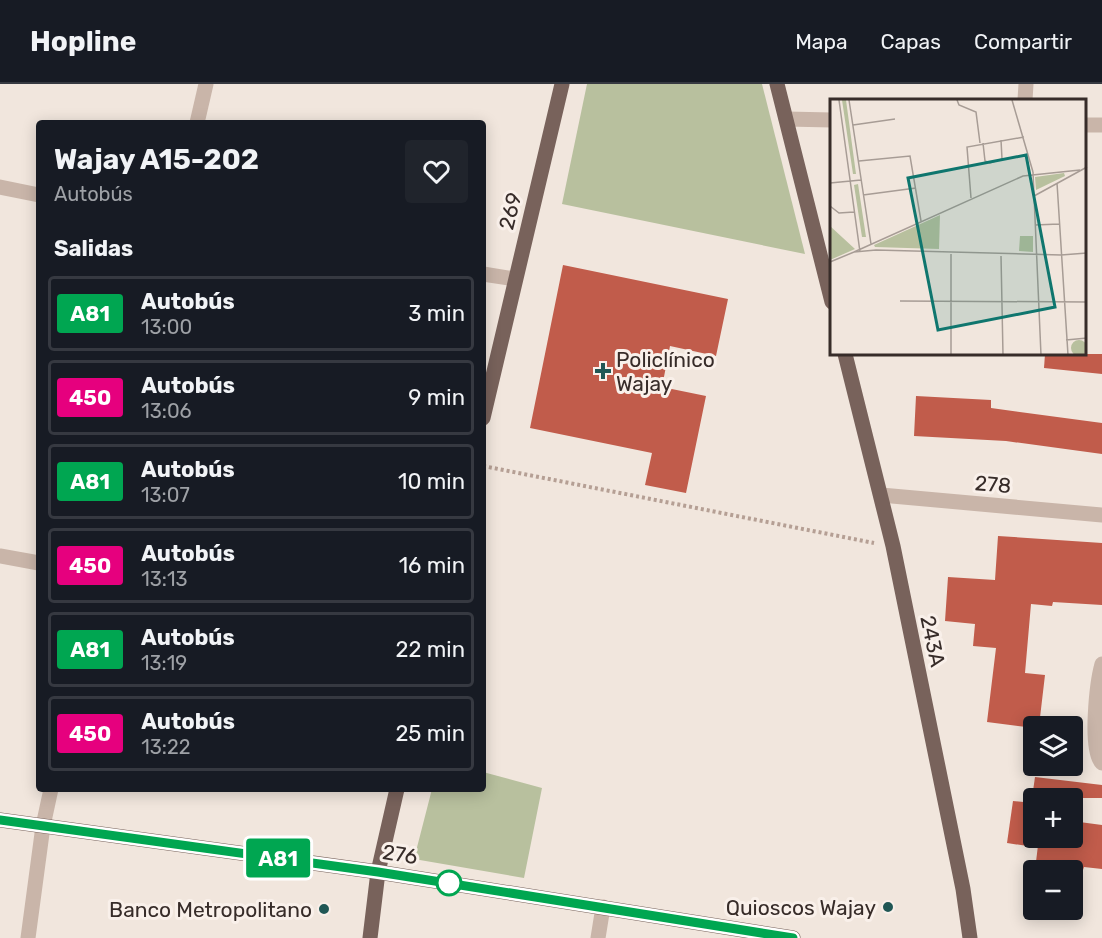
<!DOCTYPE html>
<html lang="es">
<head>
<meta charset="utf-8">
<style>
	body { margin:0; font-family:Rubik,sans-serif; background:#20242c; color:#f1f3f6; height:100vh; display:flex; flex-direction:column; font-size:22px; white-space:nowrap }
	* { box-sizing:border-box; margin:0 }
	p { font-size:20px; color:#9ea1a6 }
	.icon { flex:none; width:33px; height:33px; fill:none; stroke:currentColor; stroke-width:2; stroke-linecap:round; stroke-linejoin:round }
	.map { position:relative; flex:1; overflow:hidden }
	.side { position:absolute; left:36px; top:36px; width:450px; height:672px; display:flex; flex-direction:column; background:#171b24; border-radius:6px; box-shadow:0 3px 15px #0003 }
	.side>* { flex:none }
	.badge { padding:0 12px; border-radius:4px; font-size:21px; line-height:39px }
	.fabs { position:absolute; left:1023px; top:632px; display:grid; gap:12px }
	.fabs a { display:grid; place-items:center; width:60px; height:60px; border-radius:6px; background:#171b24; box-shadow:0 3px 15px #0003; font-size:30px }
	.map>.badge { position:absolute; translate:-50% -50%; box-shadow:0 0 0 3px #fff }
	h2 { padding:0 18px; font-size:22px; line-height:54px }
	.round { display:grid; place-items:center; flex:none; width:63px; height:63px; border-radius:6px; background:#20242c }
	.headline { display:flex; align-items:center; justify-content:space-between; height:102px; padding:0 18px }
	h1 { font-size:28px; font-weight:700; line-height:45px }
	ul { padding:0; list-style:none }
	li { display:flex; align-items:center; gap:18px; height:75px; margin:0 12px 9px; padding:0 6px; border:3px solid #363941; border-radius:6px }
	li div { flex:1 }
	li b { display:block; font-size:22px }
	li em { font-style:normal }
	li .badge { min-width:66px; font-weight:700; text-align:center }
	header { display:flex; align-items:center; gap:36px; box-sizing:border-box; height:84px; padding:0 30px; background:#171b24; border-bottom:2px solid #363941 }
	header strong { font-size:28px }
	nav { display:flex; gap:33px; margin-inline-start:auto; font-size:21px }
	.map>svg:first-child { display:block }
</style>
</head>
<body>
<header>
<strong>Hopline</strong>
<nav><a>Mapa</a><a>Capas</a><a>Compartir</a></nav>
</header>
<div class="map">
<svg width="1102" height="854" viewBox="0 0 1102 854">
	<rect width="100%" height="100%" fill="#f1e6dd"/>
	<!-- green -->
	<g fill="#b8c09e">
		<polygon points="587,0 762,0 805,170 562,120"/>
		<polygon points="483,688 542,704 524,794 414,775 432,705 483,705"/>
	</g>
	<!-- building -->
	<g fill="#c15c4b">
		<polygon points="563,181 728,215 716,272 670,262 662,303 706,312 686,409 645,401 652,369 530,344"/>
		<polygon points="1045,270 1102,270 1102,290 1044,284"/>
		<polygon points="916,312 991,316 991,324 1102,339 1102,370 1006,357 914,352"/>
		<polygon points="998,452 1102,459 1102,521 1053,518 1052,522 1031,520 1025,589 1045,591 1039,642 1034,644 987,638 996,564 973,562 975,540 945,537 948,493 995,496"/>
		<polygon points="1035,693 1102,701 1102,714 1032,714"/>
		<polygon points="1013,717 1034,719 1034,763 1007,759"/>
		<polygon points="1072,737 1102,741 1102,785 1084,783 1083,786 1035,786 1039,753 1072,753"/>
	</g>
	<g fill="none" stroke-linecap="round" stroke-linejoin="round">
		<!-- path -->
		<polyline stroke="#b59f94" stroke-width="4" stroke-dasharray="3 3" stroke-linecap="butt" points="483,382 874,459"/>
		<!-- minor -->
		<g stroke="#c9b5a9" stroke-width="15">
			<polyline points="1025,16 1026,0"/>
			<polyline points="786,35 832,36"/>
			<polyline points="197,39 206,0"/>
			<polyline points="1086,41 1102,41"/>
			<polyline points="0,103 39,111"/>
			<polyline points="483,190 515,195"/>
			<polyline points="881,411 1102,431"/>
			<polyline points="0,472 39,479"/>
			<path d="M 1102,580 C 1097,598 1089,666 1102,679"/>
			<polyline points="28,854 43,742 51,705"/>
			<polyline points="598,854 603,823"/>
		</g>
		<!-- major -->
		<g stroke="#78625b" stroke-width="15">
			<polyline points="777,0 832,218"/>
			<polyline points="845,270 893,462 963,805 970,854"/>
			<polyline points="483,334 562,0"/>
			<polyline points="0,736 378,788 793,854"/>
			<polyline points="370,854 378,788 397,705"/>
		</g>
	</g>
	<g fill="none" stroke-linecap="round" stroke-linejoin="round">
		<defs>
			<polyline id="line" points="0,736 378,788 793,854"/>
		</defs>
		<!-- line casing -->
		<use href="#line" stroke="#fff" stroke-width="14"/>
		<!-- line -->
		<use href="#line" stroke="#00a651" stroke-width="9"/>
	</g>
	<!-- markers -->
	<g fill="#205755" stroke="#f9f0ea" stroke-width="2">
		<path d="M600 278h6v6h6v6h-6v6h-6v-6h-6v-6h6z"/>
		<circle cx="888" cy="823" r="6"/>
		<circle cx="324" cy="825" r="6"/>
	</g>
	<circle fill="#fff" stroke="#00a651" stroke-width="3" cx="449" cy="799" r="12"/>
	<g text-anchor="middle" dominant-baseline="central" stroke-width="6" stroke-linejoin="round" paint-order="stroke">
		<!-- street labels -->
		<g font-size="21" fill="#372c29" stroke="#f9f0ea">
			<text transform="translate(510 127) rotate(-76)">269</text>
			<text transform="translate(993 400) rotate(5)">278</text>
			<text transform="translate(933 557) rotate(78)">243A</text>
			<text transform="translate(400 770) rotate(9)">276</text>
		</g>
		<!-- poi labels -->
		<g font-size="21" fill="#372c29" stroke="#f9f0ea" text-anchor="end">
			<text x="616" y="275" text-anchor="start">Policlínico<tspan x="616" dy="24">Wajay</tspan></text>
			<text x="876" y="823">Quioscos Wajay</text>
			<text x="312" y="825">Banco Metropolitano</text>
		</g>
	</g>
	<!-- overview -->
	<g transform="translate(830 15)">
		<rect width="256" height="256" fill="#f1e6dd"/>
		<path d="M 12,1 L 16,1 L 26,75 L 23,75 ZM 234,74 L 235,77 L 206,91 L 205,78 ZM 28,85 L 36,138 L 32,138 L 24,86 ZM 110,116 L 109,150 L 45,148 L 44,146 ZM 0,127 L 25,150 L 0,161 ZM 190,137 L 203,137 L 203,153 L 189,152 ZM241 249a8 8 0 1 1 16 0a8 8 0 1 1-16 0Z" fill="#b8c09e"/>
		<path fill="none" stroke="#a79c95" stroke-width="1.5" d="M 9,1 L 30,153M 19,1 L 41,145M 127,1 L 129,6 L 146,13 L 150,44M 182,1 L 203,73M 23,26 L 65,20M 153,44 L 155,62 L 160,64 L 172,60 L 171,41M 29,62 L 80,57 L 91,122M 203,73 L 211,256M 0,84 L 31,81M 227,84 L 238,256M 33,96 L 86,89M 204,97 L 257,68M 141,99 L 137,48 L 194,38M 0,107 L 9,114 L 24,113M 205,126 L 229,125M 24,153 L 193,77 L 250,71M 121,155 L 121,256M 231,156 L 257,154M 171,157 L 173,256M 0,163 L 24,153 L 46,151 L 231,156M 70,202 L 257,203M 236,241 L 257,239"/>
		<path fill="#0f766e" fill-opacity="0.15" stroke="#0f766e" stroke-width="3" d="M 196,56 L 225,208 L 108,231 L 78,79 Z"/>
		<rect width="256" height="256" fill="none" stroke="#372c29" stroke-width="3"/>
	</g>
</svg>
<div class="fabs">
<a><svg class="icon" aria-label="layers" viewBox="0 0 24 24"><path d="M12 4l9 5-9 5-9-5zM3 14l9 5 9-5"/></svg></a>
<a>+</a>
<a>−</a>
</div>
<b class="badge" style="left:278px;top:774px;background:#00a651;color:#fff">A81</b>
<section class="side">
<div class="headline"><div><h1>Wajay A15-202</h1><p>Autobús</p></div><a class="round"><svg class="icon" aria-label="heart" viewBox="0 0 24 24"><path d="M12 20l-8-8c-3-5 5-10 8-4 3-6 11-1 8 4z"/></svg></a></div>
<h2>Salidas</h2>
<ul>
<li><span class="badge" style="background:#00a651;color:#fff">A81</span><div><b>Autobús</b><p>13:00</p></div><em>3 min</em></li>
<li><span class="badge" style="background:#e6007e;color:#fff">450</span><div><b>Autobús</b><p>13:06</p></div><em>9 min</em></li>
<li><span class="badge" style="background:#00a651;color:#fff">A81</span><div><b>Autobús</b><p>13:07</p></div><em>10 min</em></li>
<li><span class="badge" style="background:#e6007e;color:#fff">450</span><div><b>Autobús</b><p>13:13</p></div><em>16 min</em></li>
<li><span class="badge" style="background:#00a651;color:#fff">A81</span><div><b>Autobús</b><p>13:19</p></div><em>22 min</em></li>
<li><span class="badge" style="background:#e6007e;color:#fff">450</span><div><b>Autobús</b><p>13:22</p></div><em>25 min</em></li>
</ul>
</section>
</div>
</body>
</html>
